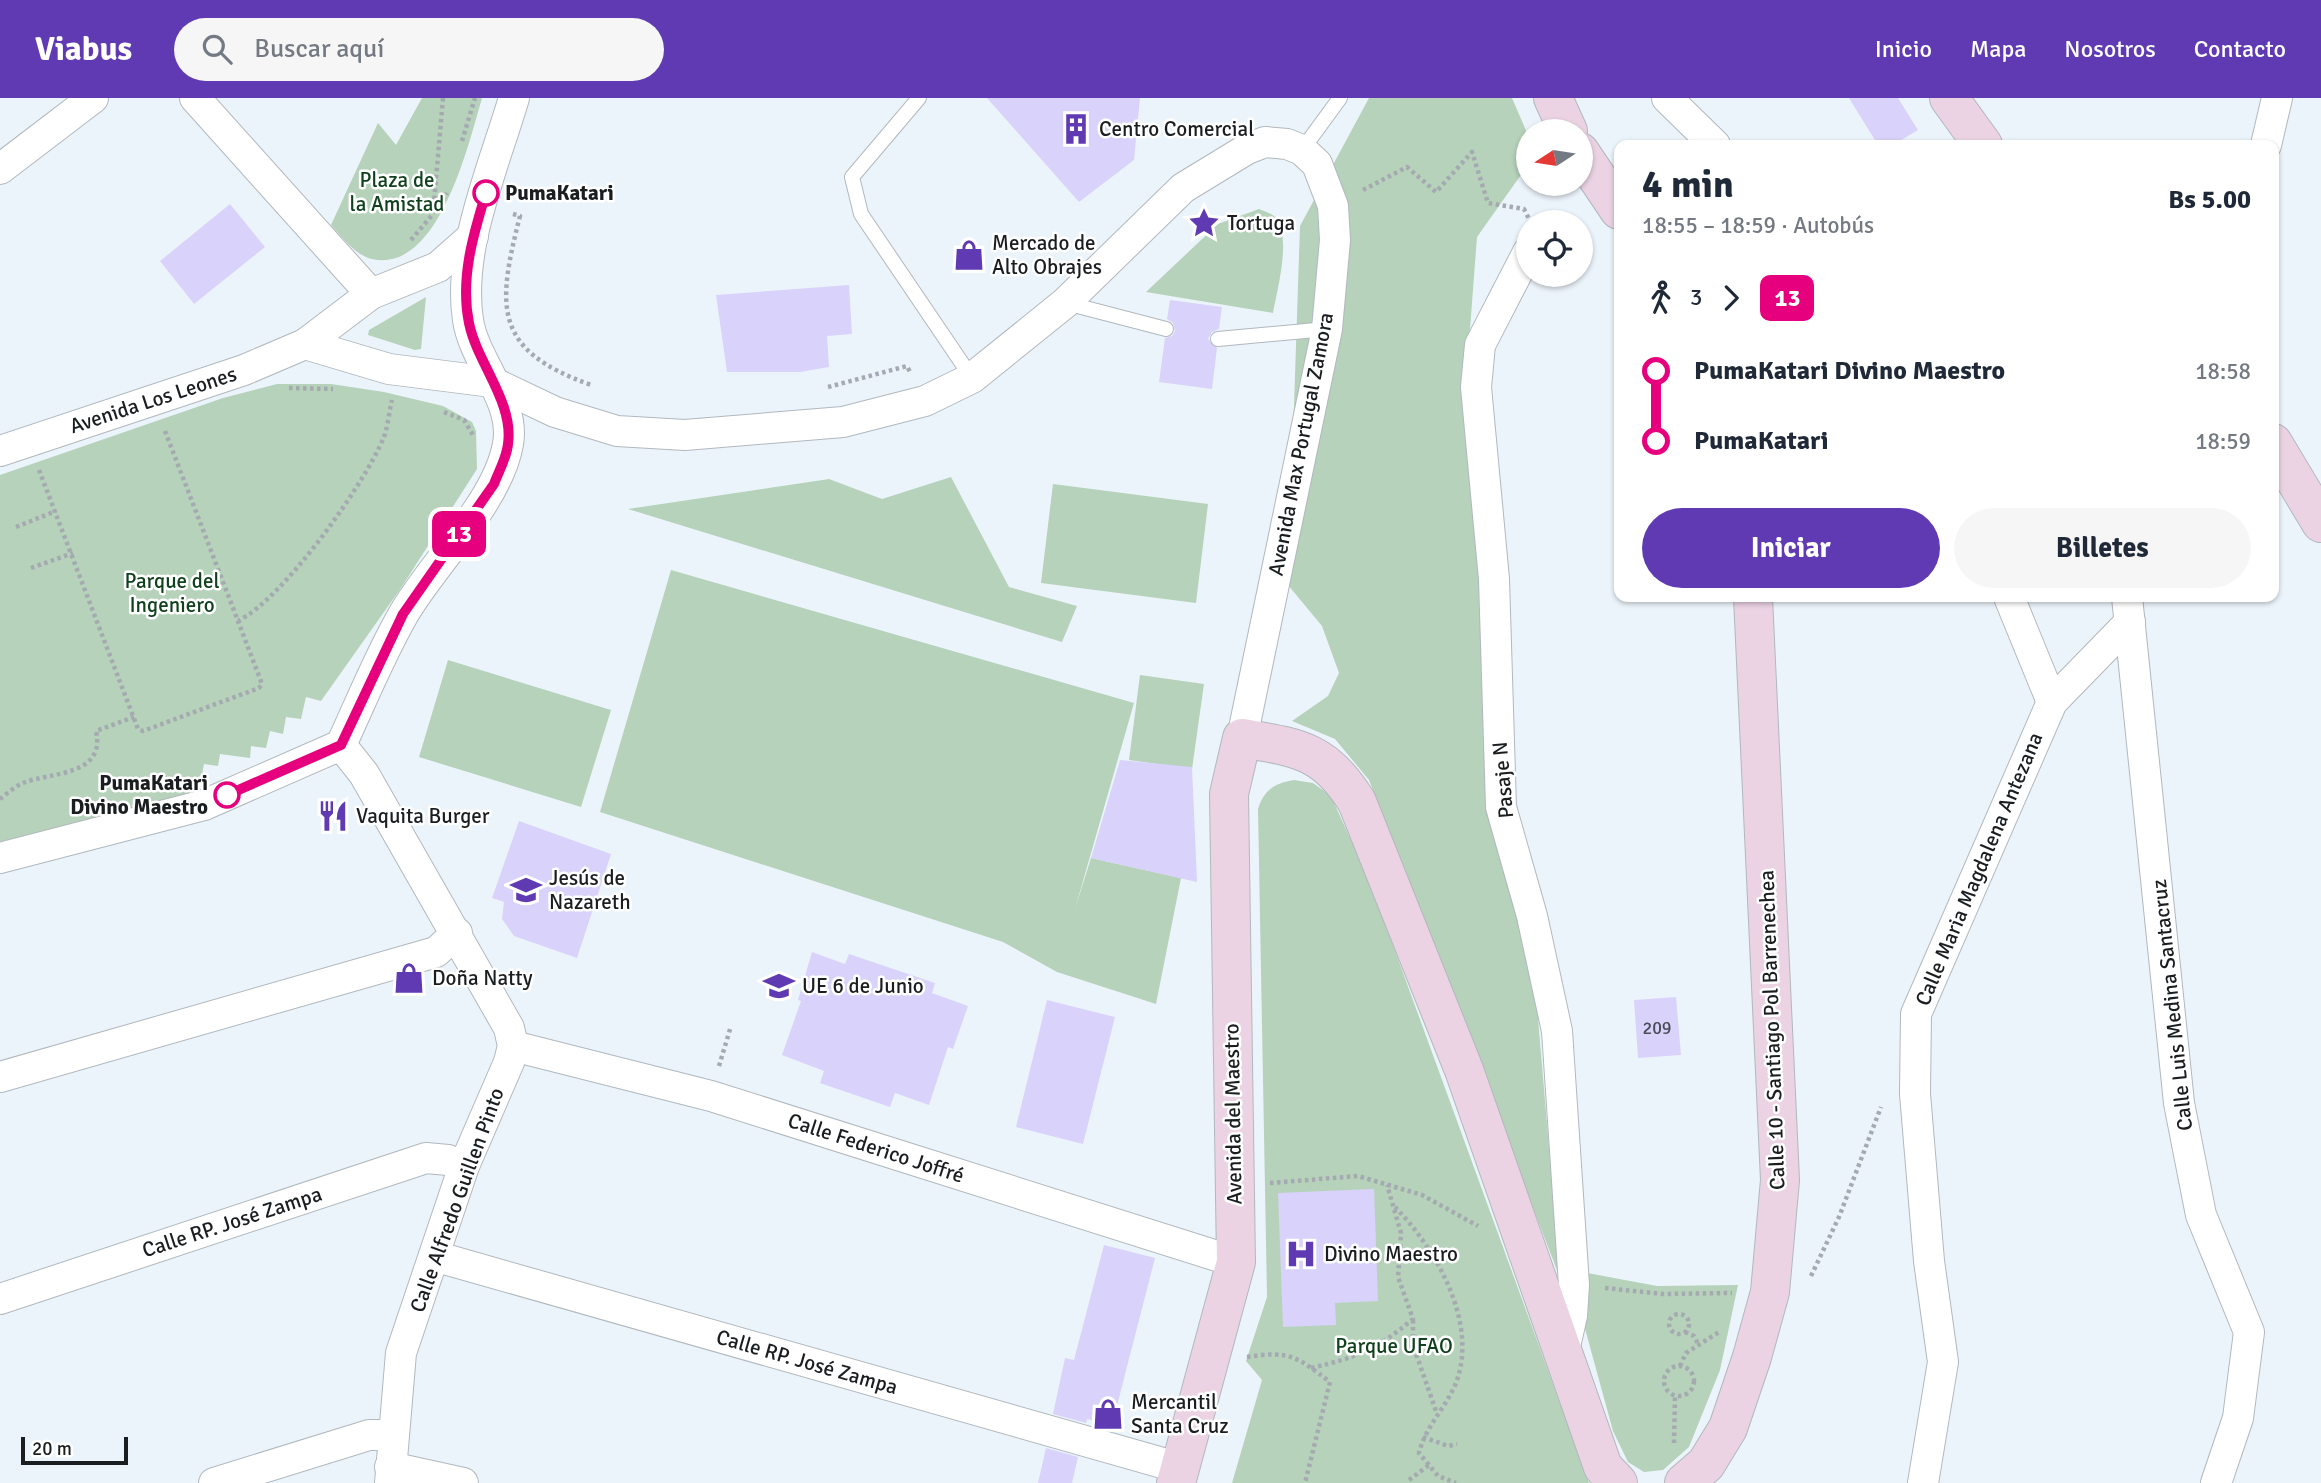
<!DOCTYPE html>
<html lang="es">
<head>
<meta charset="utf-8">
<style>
	body { margin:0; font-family:Signika,sans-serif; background:#f6f6f7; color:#1f2937; height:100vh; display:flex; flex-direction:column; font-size:26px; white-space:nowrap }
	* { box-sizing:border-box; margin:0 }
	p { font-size:23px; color:#747a83 }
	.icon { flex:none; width:38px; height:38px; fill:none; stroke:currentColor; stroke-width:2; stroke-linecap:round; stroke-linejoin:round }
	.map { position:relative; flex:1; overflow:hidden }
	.panel { position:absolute; left:1614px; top:42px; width:665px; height:462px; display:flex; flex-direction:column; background:#fff; border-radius:14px; box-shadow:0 2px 5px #0004 }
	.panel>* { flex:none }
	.badge { padding:0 14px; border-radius:10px; font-size:24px; line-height:46px }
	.needle { width:46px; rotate:258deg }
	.buttons { position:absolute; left:1516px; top:21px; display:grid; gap:14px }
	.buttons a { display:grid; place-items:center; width:77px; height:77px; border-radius:50%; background:#fff; box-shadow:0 2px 5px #0004; font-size:35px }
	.scale { position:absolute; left:21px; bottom:18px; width:107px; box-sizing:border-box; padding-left:7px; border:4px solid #1b1e20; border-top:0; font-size:19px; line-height:24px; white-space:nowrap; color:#1b1e20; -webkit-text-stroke:5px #fff; paint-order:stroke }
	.map>.badge { position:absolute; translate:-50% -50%; box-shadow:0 0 0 4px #fff }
	.legs { display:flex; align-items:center; gap:10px; height:77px; padding:0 28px; font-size:23px }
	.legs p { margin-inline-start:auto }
	.summary { display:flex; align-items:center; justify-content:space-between; height:119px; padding:0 28px }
	h1 { font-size:38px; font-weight:700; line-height:52px }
	.cta { display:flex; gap:14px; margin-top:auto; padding:14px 28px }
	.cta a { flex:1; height:80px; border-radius:42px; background:#5f3ab2; color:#fff; font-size:28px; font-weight:700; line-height:80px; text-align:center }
	.cta a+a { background:#f6f6f7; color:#1f2937 }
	ul { padding:0 28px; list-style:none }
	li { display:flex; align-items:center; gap:24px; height:70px; font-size:26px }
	li i { display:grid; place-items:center; width:10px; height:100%; margin:0 9px; background:currentColor }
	li i::after { content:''; width:18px; height:18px; margin:-9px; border:5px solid; border-radius:50%; background:#fff }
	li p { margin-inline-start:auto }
	li:first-child i { background:linear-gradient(#0000 50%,currentColor 0) }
	li:last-child i { background:linear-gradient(currentColor 50%,#0000 0) }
	header { display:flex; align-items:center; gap:42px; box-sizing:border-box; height:98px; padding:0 35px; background:#5f3ab2; color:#fff }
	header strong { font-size:33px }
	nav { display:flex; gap:38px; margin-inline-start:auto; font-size:24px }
	.search { width:490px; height:63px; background:#f6f6f7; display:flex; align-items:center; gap:18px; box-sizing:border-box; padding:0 24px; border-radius:38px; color:#747a83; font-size:26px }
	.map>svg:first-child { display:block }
</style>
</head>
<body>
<header>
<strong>Viabus</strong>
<div class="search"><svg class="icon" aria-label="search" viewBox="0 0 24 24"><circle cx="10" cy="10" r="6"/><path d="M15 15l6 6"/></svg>Buscar aquí</div>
<nav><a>Inicio</a><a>Mapa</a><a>Nosotros</a><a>Contacto</a></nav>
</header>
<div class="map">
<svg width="2321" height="1385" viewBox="0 0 2321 1385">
	<rect width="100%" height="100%" fill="#ecf4fb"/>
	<!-- green -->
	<g fill="#b6d2ba">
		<path d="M 422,0 L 482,0 C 469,44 439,176 372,161 C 355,157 342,139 331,127 L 378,25 L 396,47 Z"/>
		<polygon points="1369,0 1512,0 1528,37 1528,67 1477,139 1465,297 1534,873 1560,1180 1369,682 1335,641 1292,623 1328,598 1339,575 1322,528 1288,487 1300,128"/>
		<path d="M 1259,111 C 1263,113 1271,115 1274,118 C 1293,134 1277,193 1273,215 L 1146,194 L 1218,126 Z"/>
		<polygon points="426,199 421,251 415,252 368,237 369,232"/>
		<polygon points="277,286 331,286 384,294 443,308 472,324 476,333 477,371 401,490 321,603 306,599 301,621 286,619 283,636 270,633 266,650 251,648 250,660 220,656 218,668 204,666 199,693 0,744 0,377 223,300"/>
		<polygon points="951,379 1009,489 1077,508 1062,544 628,411 829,381 882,401"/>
		<polygon points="1053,386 1208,406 1196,505 1041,485"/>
		<polygon points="671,472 1134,605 1075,811 1091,760 1181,780 1156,906 1057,874 1003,844 600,714"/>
		<polygon points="448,562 611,612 581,709 419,659"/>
		<polygon points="1140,577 1204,586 1192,671 1129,662"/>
		<path d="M 1294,682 L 1313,685 L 1331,698 L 1371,787 L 1589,1385 L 1232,1385 L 1262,1282 L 1246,1263 L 1267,1199 L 1258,711 C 1264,692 1275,685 1294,682 Z"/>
		<polygon points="1582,1174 1657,1188 1738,1187 1720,1272 1689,1349 1663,1372 1644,1374 1628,1364 1613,1333 1584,1227"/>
	</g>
	<!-- building -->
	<g fill="#d9d2fb">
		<polygon points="987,0 1140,0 1134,62 1079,104"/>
		<polygon points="1849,0 1898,0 1918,32 1893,47 1878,47"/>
		<polygon points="230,106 265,149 194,206 160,163"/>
		<polygon points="849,187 852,236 827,238 829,269 800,274 727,274 716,197"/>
		<polygon points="1170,202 1222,209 1219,231 1212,234 1208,241 1217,250 1212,291 1159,284 1165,240 1172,238 1175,233 1173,225 1167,221"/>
		<polygon points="1120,662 1192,669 1197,784 1091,760"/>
		<polygon points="519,723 611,756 577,860 514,838 502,821 504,804 492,800"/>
		<polygon points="812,854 845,866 849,856 935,885 932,895 968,908 953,951 948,949 929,1007 895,995 890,1009 820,985 824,973 782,957 801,903 798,902"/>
		<polygon points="1676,899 1681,957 1638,960 1634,902"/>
		<polygon points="1047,902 1115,919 1083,1046 1016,1029"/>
		<polygon points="1374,1091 1378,1203 1335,1205 1336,1227 1283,1229 1278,1095"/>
		<polygon points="1104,1147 1155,1160 1112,1327 1087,1321 1086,1325 1053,1316 1065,1260 1074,1262"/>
		<polygon points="1046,1350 1078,1359 1072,1385 1038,1385"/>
	</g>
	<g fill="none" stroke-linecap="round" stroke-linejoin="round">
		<defs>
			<g id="lane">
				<polyline points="919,0 852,79 861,116 972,280"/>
				<polyline points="1302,52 1340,0"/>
				<polyline points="1066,205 1166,231"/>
				<polyline points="1218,241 1327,231"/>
			</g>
			<g id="street">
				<polyline points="195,0 371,196"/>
				<polyline points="1667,0 1715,47"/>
				<polyline points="2266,47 2277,0"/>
				<polyline points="0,71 93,0"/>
				<polyline points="1528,154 1480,247 1476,289 1494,481 1501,709 1532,818 1557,933 1574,1187 1572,1218 1563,1257"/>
				<polyline points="305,246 389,271 492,284 555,314 617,333 685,337 843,324 925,303 972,280 1065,205 1183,90 1247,51 1265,44 1287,46 1302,52 1317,66 1333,108 1335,142 1327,231 1242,640"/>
				<polyline points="0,353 244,272 305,246 371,196 438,169 473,138"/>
				<polyline points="2009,499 2052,604"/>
				<polyline points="2127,499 2179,1005 2201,1117 2249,1234 2238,1320 2216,1385"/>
				<polyline points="341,647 364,676 509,930 513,948 509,964 464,1068 401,1255 390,1385"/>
				<path d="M 341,647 C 361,604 379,559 403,517 C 432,466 498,404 508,346 C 516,303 474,263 468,222 C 457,151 494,68 514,0"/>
				<polyline points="0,760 204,707 341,647"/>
				<polyline points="513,948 711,998 1236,1164"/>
				<polyline points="0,979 436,854 457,835"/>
				<polyline points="434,1158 1180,1370"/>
				<polyline points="0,1201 426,1060 448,1062 464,1068"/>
				<polyline points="390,1369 463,1385"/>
				<polyline points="214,1385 369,1337 393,1337"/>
				<polyline points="1923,1385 1943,1264 1929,1163 1915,996 1916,916 2052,604 2130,524"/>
			</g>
			<g id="secondary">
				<polyline points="1553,0 1568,33"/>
				<polyline points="1949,0 1983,47"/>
				<polyline points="1580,54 1619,112"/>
				<polyline points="2273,345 2321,425"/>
				<path d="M 1176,1385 L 1236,1164 L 1229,696 L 1242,640 C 1299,650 1325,652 1357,704 L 1464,972 L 1603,1369 L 1618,1385"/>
				<polyline points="1684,1385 1706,1366 1728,1330 1752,1259 1770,1194 1780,1082 1753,499"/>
			</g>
		</defs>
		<!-- lane casing -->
		<use href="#lane" stroke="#b1b8be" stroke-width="16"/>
		<!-- street casing -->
		<use href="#street" stroke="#b1b8be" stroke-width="32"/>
		<!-- secondary casing -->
		<use href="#secondary" stroke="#b1b8be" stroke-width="40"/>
		<!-- path -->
		<g stroke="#a4aab0" stroke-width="4.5" stroke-dasharray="3.5 3.5" stroke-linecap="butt">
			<polyline points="462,43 475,0"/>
			<polyline points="1363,92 1407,69 1436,94 1472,54 1488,105 1524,111 1530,123"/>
			<polyline points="435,114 447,95"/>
			<path d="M 513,116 L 520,118 C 497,208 492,252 591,287"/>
			<polyline points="411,142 433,116 443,0"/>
			<polyline points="828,289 907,268 910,274"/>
			<polyline points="289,290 333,291"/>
			<polyline points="444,314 464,322 473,337"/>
			<path d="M 165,333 L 238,523 C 284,500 364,387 384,339 C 388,328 389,314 392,302"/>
			<polyline points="39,372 138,631 143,633 259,590 262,586 238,523"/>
			<polyline points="16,429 56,413"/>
			<polyline points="31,470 73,455"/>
			<path d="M 0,701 C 7,696 15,688 23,685 C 49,674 106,679 96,633 L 134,619"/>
			<polyline points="719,968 731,928"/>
			<polyline points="1270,1085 1358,1078 1422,1097 1478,1128"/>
			<path d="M 1395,1109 C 1435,1150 1476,1220 1458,1279 C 1450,1306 1426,1326 1419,1355 L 1438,1378 L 1456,1385"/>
			<polyline points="1811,1178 1839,1119 1881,1009"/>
			<polyline points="1605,1190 1663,1196 1732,1195"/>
			<circle cx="1679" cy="1226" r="10"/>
			<polyline points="1413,1222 1413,1247 1437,1316"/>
			<polyline points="1685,1234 1694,1238 1698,1246"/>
			<path d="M 1247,1259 C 1290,1252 1297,1259 1330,1284 L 1305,1385"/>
			<circle cx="1679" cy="1283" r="15"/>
			<polyline points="1680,1268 1686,1255 1719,1234"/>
			<path d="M 1311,1270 C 1358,1259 1376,1252 1413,1221 L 1398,1179 L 1401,1135 L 1387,1087"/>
			<polyline points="1423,1339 1448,1348 1457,1346"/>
			<polyline points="1674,1345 1675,1299"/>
			<polyline points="1409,1382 1429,1367"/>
		</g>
		<!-- lane -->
		<use href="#lane" stroke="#fff" stroke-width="14"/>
		<!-- street -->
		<use href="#street" stroke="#fff" stroke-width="30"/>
		<!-- secondary -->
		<use href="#secondary" stroke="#ebd3e3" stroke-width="38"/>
	</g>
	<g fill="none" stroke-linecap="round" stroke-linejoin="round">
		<defs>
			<path id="line-1" d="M 227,697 L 341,647 L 403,516 L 494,386 C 499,373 507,359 508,346 C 514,304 477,265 469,225 C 460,181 473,137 486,95"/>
		</defs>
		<!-- line-1 casing -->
		<use href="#line-1" stroke="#fff" stroke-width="16"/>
		<!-- line-1 -->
		<use href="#line-1" stroke="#e6007e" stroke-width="10"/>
	</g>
	<!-- icons -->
	<defs>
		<symbol id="building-bare" viewBox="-9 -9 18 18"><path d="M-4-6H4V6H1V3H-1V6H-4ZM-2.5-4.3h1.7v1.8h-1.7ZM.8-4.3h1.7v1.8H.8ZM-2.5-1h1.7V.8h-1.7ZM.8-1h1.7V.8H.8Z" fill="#5f3ab2" stroke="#fff" stroke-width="2.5" paint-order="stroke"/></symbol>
		<symbol id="sight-bare" viewBox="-9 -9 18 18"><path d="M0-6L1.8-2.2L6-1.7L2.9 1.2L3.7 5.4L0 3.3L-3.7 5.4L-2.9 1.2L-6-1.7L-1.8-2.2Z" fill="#5f3ab2" stroke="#fff" stroke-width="2.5" paint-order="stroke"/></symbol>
		<symbol id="shop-bare" viewBox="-9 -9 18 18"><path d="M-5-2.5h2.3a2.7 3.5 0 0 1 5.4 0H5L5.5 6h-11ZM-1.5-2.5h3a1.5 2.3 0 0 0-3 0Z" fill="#5f3ab2" stroke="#fff" stroke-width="2.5" paint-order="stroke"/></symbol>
		<symbol id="restaurant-bare" viewBox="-9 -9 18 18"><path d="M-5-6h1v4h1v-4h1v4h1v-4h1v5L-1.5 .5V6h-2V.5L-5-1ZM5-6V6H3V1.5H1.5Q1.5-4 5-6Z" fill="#5f3ab2" stroke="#fff" stroke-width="2.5" paint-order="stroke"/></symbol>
		<symbol id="school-bare" viewBox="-9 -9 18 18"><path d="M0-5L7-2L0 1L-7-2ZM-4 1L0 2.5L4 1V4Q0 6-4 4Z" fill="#5f3ab2" stroke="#fff" stroke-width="2.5" paint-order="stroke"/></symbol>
		<symbol id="hospital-bare" viewBox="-9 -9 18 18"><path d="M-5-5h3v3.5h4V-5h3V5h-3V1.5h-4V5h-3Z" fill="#5f3ab2" stroke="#fff" stroke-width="2.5" paint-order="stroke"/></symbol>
	</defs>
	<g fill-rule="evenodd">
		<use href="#building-bare" x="1054" y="9" width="44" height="44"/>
		<use href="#sight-bare" x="1182" y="103" width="44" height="44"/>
		<use href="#shop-bare" x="947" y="135" width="44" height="44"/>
		<use href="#restaurant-bare" x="311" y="696" width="44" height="44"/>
		<use href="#school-bare" x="504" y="770" width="44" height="44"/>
		<use href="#shop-bare" x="387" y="858" width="44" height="44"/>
		<use href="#school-bare" x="757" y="866" width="44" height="44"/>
		<use href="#hospital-bare" x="1279" y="1134" width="44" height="44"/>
		<use href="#shop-bare" x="1086" y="1294" width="44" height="44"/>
	</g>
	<!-- markers -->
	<g fill="#fff" stroke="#e6007e" stroke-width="3.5">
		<circle cx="486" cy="95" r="12"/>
		<circle cx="227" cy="697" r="12"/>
	</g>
	<g text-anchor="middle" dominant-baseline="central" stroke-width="5" stroke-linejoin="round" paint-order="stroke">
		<!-- number labels -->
		<g font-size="18" fill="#4a4b57">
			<text x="1657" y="930">209</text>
		</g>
		<!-- poi labels -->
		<g font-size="21" fill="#1b1e20" stroke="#fff" text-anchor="start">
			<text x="1099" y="31">Centro Comercial</text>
			<text x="1227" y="125">Tortuga</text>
			<text x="992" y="145">Mercado de<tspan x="992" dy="24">Alto Obrajes</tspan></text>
			<text x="356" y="718">Vaquita Burger</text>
			<text x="549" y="780">Jesús de<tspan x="549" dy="24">Nazareth</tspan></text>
			<text x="432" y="880">Doña Natty</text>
			<text x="802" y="888">UE 6 de Junio</text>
			<text x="1324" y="1156">Divino Maestro</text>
			<text x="1131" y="1304">Mercantil<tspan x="1131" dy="24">Santa Cruz</tspan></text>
		</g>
		<!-- park labels -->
		<g font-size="21" fill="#10411d" stroke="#fff">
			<text x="397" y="82">Plaza de<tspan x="397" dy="24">la Amistad</tspan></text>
			<text x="172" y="483">Parque del<tspan x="172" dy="24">Ingeniero</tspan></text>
			<text x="1394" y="1248">Parque UFAO</text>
		</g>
		<!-- stop labels -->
		<g font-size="21" font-weight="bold" fill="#1b1e20" stroke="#fff" text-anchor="start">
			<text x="505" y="95">PumaKatari</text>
			<text x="208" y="685" text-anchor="end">PumaKatari<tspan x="208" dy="24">Divino Maestro</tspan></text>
		</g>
		<!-- street labels -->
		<g font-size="21" fill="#1b1e20" stroke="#fff">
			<text transform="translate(153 302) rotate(-18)">Avenida Los Leones</text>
			<text transform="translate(1301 346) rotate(-79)">Avenida Max Portugal Zamora</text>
			<text transform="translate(1503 682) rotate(-95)">Pasaje N</text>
			<text transform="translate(1979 771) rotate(-67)">Calle Maria Magdalena Antezana</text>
			<text transform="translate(2172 907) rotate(-96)">Calle Luis Medina Santacruz</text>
			<text transform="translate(1772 932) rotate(-92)">Calle 10 - Santiago Pol Barrenechea</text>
			<text transform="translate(1233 1016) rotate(-91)">Avenida del Maestro</text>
			<text transform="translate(876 1050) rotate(18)">Calle Federico Joffré</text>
			<text transform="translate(457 1102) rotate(-70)">Calle Alfredo Guillen Pinto</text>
			<text transform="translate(232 1124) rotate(-18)">Calle RP. José Zampa</text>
			<text transform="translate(807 1264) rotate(16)">Calle RP. José Zampa</text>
		</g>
	</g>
</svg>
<div class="buttons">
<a><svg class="needle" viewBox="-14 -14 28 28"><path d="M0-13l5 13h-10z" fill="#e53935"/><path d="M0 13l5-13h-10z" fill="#747a83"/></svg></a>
<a><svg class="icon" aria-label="locate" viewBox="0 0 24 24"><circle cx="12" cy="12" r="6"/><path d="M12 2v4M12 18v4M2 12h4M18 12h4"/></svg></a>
</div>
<div class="scale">20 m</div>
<b class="badge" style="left:459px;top:436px;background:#e6007e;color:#fff">13</b>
<section class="panel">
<div class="summary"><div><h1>4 min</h1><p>18:55 – 18:59 · Autobús</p></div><b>Bs 5.00</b></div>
<div class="legs"><svg class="icon" aria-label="walk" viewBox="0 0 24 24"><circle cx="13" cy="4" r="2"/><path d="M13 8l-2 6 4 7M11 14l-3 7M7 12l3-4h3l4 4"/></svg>3<svg class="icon" aria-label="forward" viewBox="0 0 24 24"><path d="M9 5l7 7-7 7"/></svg><b class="badge" style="background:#e6007e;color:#fff">13</b></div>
<ul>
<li><i style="color:#e6007e"></i><b>PumaKatari Divino Maestro</b><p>18:58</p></li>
<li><i style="color:#e6007e"></i><b>PumaKatari</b><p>18:59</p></li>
</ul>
<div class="cta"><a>Iniciar</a><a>Billetes</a></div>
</section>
</div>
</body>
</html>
